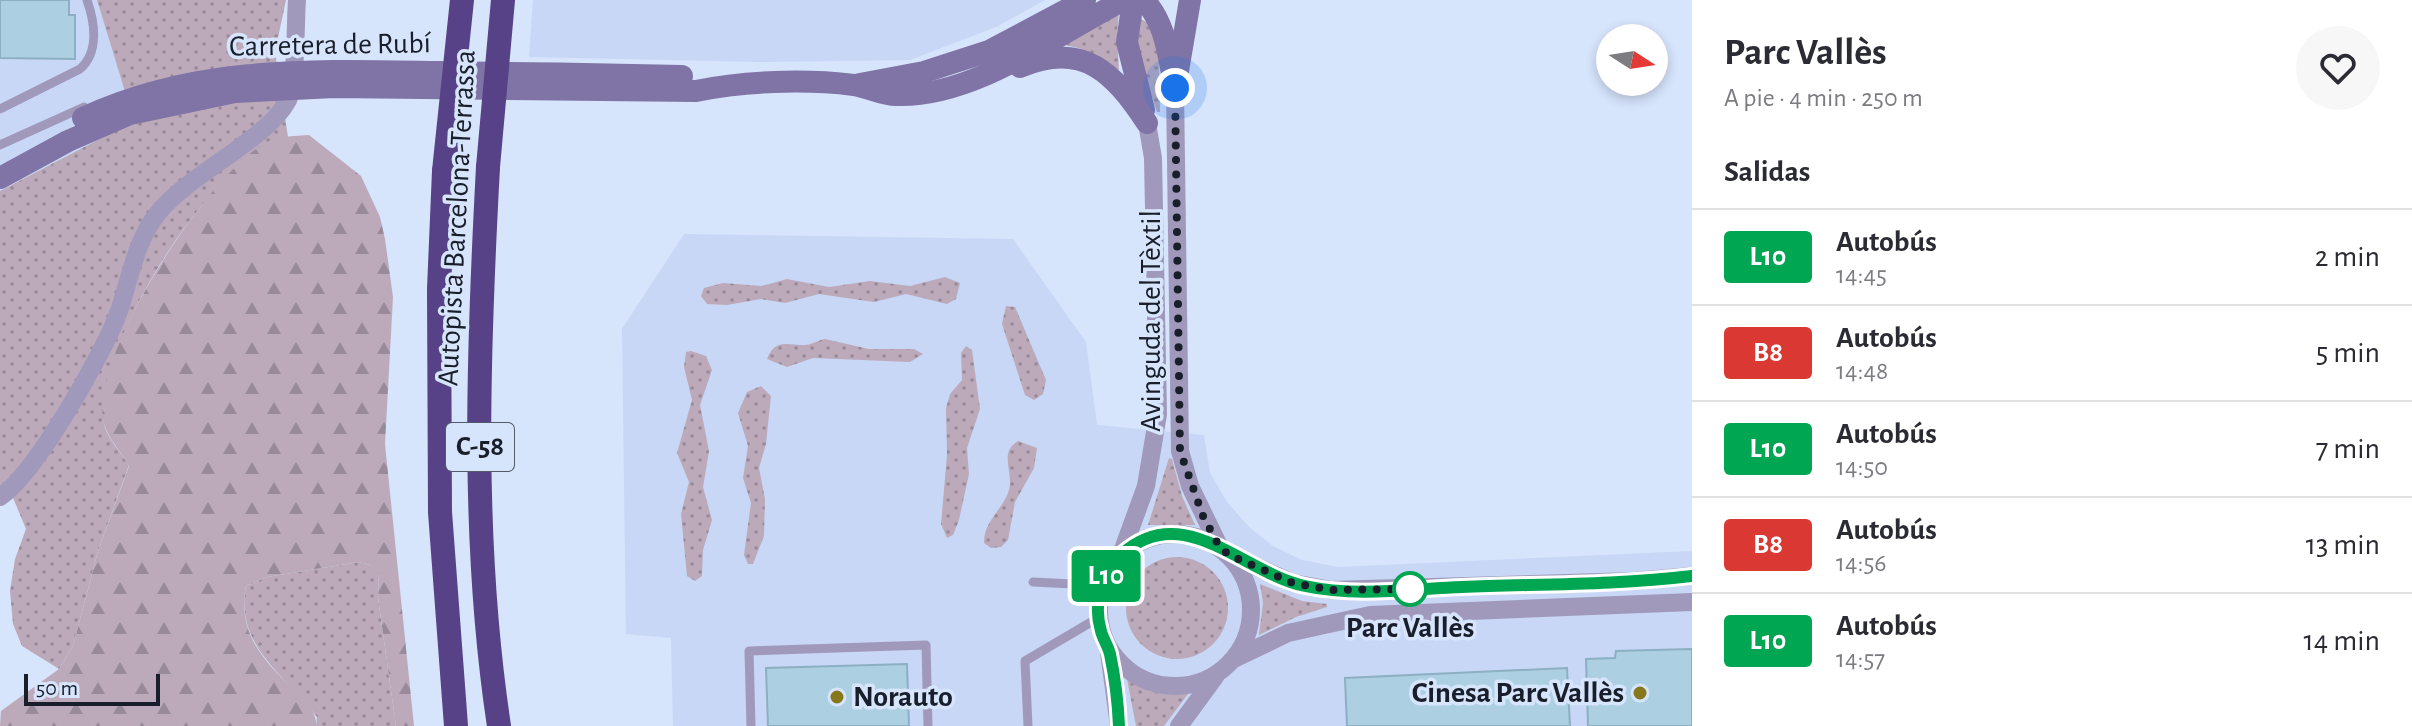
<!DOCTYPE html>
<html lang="es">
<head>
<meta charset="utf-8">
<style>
	body { margin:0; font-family:"Alegreya Sans",sans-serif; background:#f7f7f7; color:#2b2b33; height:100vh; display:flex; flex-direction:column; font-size:30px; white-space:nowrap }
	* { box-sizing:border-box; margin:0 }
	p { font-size:26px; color:#7c7c81 }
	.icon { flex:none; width:44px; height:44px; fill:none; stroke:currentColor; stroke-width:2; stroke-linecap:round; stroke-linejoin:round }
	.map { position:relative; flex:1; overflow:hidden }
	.details { display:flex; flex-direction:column; background:#fff; width:720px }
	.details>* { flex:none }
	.badge { padding:0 16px; border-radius:6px; font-size:28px; line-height:52px }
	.needle { width:52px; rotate:102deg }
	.tools { position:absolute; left:1596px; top:24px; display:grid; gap:16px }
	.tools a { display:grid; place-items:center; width:72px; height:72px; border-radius:50%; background:#fff; box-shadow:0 4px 12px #0003; font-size:40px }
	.scale { position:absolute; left:24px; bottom:20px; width:136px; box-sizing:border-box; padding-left:8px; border:4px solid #191f2a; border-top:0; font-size:22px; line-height:28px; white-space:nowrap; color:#191f2a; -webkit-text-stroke:6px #d6e4fc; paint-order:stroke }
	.you { position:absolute; width:40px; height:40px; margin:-20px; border:6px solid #fff; border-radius:50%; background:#1a73e8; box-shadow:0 0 0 12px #1a73e833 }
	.map>.badge { position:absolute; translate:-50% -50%; box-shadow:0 0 0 4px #fff }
	h2 { padding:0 32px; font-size:30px; line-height:72px }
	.round { display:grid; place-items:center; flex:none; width:84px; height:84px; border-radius:42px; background:#f7f7f7 }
	.summary { display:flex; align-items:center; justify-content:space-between; height:136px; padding:0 32px }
	h1 { font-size:38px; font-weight:700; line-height:60px }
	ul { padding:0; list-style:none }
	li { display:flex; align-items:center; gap:24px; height:96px; padding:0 32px; border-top:2px solid #e1e1e2 }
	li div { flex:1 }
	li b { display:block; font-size:30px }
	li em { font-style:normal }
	li .badge { min-width:88px; font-weight:700; text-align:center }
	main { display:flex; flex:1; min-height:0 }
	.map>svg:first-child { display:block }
</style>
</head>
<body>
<main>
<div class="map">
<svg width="1692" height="726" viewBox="0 0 1692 726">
	<defs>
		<pattern id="grass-dots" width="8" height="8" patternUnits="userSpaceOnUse" patternTransform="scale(2)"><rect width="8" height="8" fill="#bcaabb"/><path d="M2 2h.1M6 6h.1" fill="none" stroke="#988a98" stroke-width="1.8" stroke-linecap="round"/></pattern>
		<pattern id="forest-firs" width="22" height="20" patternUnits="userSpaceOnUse" patternTransform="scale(2)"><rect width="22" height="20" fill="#bcaabb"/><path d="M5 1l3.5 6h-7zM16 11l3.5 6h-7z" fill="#988a98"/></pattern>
	</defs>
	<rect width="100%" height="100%" fill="#d6e4fc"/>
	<!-- built -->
	<g fill="#c7d7f5">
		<polygon points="0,0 97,0 135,121 0,191"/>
		<polygon points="533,0 1045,0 996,27 910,60 759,62 529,57"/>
		<polygon points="684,234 1013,239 1086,342 1097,425 1204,435 1210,473 1227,502 1249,527 1273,546 1302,560 1338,567 1692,551 1692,726 673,726 671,638 626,634 622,329"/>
	</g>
	<!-- grass -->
	<g fill="url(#grass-dots)">
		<path d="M 97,0 L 286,0 L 275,52 L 288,137 C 212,156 94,346 104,424 C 106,436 122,454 129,465 L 98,551 L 73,646 L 59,669 L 22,646 L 13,624 L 10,591 L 15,559 L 26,529 L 9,488 L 0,486 L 0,191 L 134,121 Z"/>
		<polygon points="1119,10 1117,36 1119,70 1082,49 1061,44"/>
		<path d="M 1141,19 L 1150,24 L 1159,56 L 1160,112 L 1157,112 C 1148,80 1131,53 1141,19 Z"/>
		<polygon points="945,277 960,283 956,299 947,304 906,294 874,302 819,294 785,303 761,299 727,305 707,304 701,296 704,288 723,283 762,286 787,279 829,287 870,281 910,286"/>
		<polygon points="1006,306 1015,307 1046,380 1043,394 1034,400 1025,395 1002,324"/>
		<path d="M 825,339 L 869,349 L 914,349 L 923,354 L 910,362 L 813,358 L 787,367 L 767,359 C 775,338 787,345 805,345 C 811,345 819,340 825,339 Z"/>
		<polygon points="966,346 972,350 980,409 967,448 969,474 959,520 953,535 947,538 941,524 947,455 946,408 950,394 962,380 961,353"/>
		<polygon points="691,351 706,356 712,370 700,405 709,451 703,487 712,520 703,550 702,576 695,581 687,576 681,514 689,482 677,453 692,400 684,367 686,352"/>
		<polygon points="761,386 771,396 766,444 759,468 765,499 764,536 753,564 748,564 744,555 751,503 743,478 748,446 738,413 747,392"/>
		<path d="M 1018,441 L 1037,448 L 1034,468 L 1015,502 L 1008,540 L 1001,547 L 991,548 L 984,543 C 984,520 1003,510 1009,490 C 1014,472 998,453 1018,441 Z"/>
		<polygon points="1169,458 1172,459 1182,496 1195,525 1148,525"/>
		<circle cx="1177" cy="608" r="51"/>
		<path d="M 359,562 L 370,565 L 379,572 L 378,598 L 396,726 L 316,726 L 317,717 C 286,675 234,646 246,586 L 267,577 Z"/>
		<polygon points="1260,584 1302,601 1327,604 1327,607 1296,617 1259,635 1263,603"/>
		<polygon points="1127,679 1152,692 1188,694 1164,726 1136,726"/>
	</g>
	<!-- forest -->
	<path fill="url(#forest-firs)" d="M 309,135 L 361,176 L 380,217 L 385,239 L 393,297 L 385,444 L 414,726 L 396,726 L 378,598 L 379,573 L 370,565 L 359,562 L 267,577 L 246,586 C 230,664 321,692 316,726 L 0,726 L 1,711 L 59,669 L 73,646 L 98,551 L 129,466 C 122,453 108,438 104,424 C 87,358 209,172 267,142 C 279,136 296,136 309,135 Z"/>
	<!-- building -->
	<g fill="#acd0e2" stroke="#8cafc1" stroke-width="2">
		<polygon points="0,0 69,0 69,15 75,15 75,59 0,58"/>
		<polygon points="1692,649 1692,726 1588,726 1586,659 1615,658 1616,651"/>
		<polygon points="907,664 909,726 768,726 766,668"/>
		<polygon points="1567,668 1570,726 1347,726 1345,678"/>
	</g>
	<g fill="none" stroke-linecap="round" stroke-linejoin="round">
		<!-- service -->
		<g stroke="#a099bb" stroke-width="9">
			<path d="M 0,109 L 80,69 C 99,52 95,23 87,0"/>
			<polyline points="0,145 84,107"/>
			<polyline points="1033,582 1073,584 1100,592"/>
			<polyline points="751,726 749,651 926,645 928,726"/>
			<polyline points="1028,726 1025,661 1098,618"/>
		</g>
		<!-- minor -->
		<g stroke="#a099bb" stroke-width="18">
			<polyline points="1175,88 1180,451 1190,486 1219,546"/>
			<path d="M 0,497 C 36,473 102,356 118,314 C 130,280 135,241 158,213 C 189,174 266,140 287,102 C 297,85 295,23 297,0"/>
			<circle cx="1175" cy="610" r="76"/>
			<polyline points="1122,552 1146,486 1158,414 1153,158 1147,123"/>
			<polyline points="1232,556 1293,583 1331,590 1634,581 1692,576"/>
			<polyline points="1109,652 1119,726"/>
			<polyline points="1234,659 1288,633 1370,615 1692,602"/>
			<polyline points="1179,726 1215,677"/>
		</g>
		<!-- secondary -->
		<g stroke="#8074a6" stroke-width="22">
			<polyline points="1133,0 1127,42 1144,110"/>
			<path d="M 1144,0 C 1167,25 1168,57 1175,88"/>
			<path d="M 1020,67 C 1083,40 1114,73 1147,123"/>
			<polyline points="1178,71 1190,0"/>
			<polyline points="860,84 924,72 989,51 1085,0"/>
			<path d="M 83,118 C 196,65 315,70 437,72 C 519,73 600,74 682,76"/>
			<path d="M 0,178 L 68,141 L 130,114 L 235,92 L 334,87 L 696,91 C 745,81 804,79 854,85 C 868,87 882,95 896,95 C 974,98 1057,34 1124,0"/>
		</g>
		<!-- motorway -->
		<g stroke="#574287" stroke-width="24">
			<path d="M 488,167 C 478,353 471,541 499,726"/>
			<polyline points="444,171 439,289 440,512 456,726"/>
		</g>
		<!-- motorway-bridge -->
		<g stroke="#574287" stroke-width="24">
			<polyline points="488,167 503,0"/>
			<polyline points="444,171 462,0"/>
		</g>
	</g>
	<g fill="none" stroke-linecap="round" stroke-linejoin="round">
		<defs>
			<path id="line" d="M 1119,726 C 1118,702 1115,678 1110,654 C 1108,646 1103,639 1101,631 C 1093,605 1101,572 1122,554 C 1184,499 1243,573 1305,586 C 1355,597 1411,589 1462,587 C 1538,584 1616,585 1692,576"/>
		</defs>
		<!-- line casing -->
		<use href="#line" stroke="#fff" stroke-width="18"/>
		<!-- line -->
		<use href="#line" stroke="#00a651" stroke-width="12"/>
		<!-- walk -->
		<polyline stroke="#191f2a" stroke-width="8" stroke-dasharray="0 14.4" points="1175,88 1180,451 1203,516 1219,546 1229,555 1293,583 1331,590 1410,589"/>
	</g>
	<!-- markers -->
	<circle fill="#fff" stroke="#00a651" stroke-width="4" cx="1410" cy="589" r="16"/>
	<g fill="#87781c" stroke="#d6e4fc" stroke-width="3">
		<circle cx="1640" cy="693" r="8"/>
		<circle cx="837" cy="697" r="8"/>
	</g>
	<g text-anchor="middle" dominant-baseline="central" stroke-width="7" stroke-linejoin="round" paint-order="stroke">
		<!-- shield labels -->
		<rect fill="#d6e4fc" stroke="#525a69" stroke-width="2" x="446" y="423" width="68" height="48" rx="6"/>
		<g font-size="28" font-weight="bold" fill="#191f2a">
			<text x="480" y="447">C-58</text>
		</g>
		<!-- street labels -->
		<g font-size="30" fill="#191f2a" stroke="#d6e4fc">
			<text transform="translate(330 45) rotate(-1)">Carretera de Rubí</text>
			<text transform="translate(457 218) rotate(-87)">Autopista Barcelona-Terrassa</text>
			<text transform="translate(1151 321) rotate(-90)">Avinguda del Tèxtil</text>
		</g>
		<!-- stop labels -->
		<g font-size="30" font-weight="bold" fill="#191f2a" stroke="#d6e4fc">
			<text x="1410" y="628">Parc Vallès</text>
		</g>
		<!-- poi labels -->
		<g font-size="30" font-weight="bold" fill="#191f2a" stroke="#d6e4fc" text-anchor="end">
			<text x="1624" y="693">Cinesa Parc Vallès</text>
			<text x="853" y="697" text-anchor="start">Norauto</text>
		</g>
	</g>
</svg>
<div class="tools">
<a><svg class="needle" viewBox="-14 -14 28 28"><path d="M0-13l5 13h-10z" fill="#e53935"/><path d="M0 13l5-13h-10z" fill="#7c7c81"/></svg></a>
</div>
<div class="scale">50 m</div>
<div class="you" style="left:1175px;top:88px"></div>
<b class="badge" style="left:1106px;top:576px;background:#00a651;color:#fff">L10</b>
</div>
<section class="details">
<div class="summary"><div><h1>Parc Vallès</h1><p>A pie · 4 min · 250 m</p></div><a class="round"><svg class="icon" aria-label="heart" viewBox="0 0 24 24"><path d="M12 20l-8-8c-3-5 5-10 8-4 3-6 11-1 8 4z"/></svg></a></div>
<h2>Salidas</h2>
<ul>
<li><span class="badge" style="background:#00a651;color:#fff">L10</span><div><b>Autobús</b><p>14:45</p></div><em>2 min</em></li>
<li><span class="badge" style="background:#da3832;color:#fff">B8</span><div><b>Autobús</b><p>14:48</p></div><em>5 min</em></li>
<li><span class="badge" style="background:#00a651;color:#fff">L10</span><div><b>Autobús</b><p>14:50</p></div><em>7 min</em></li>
<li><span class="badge" style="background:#da3832;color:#fff">B8</span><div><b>Autobús</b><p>14:56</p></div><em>13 min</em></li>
<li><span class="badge" style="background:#00a651;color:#fff">L10</span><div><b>Autobús</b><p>14:57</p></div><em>14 min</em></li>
</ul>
</section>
</main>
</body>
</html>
